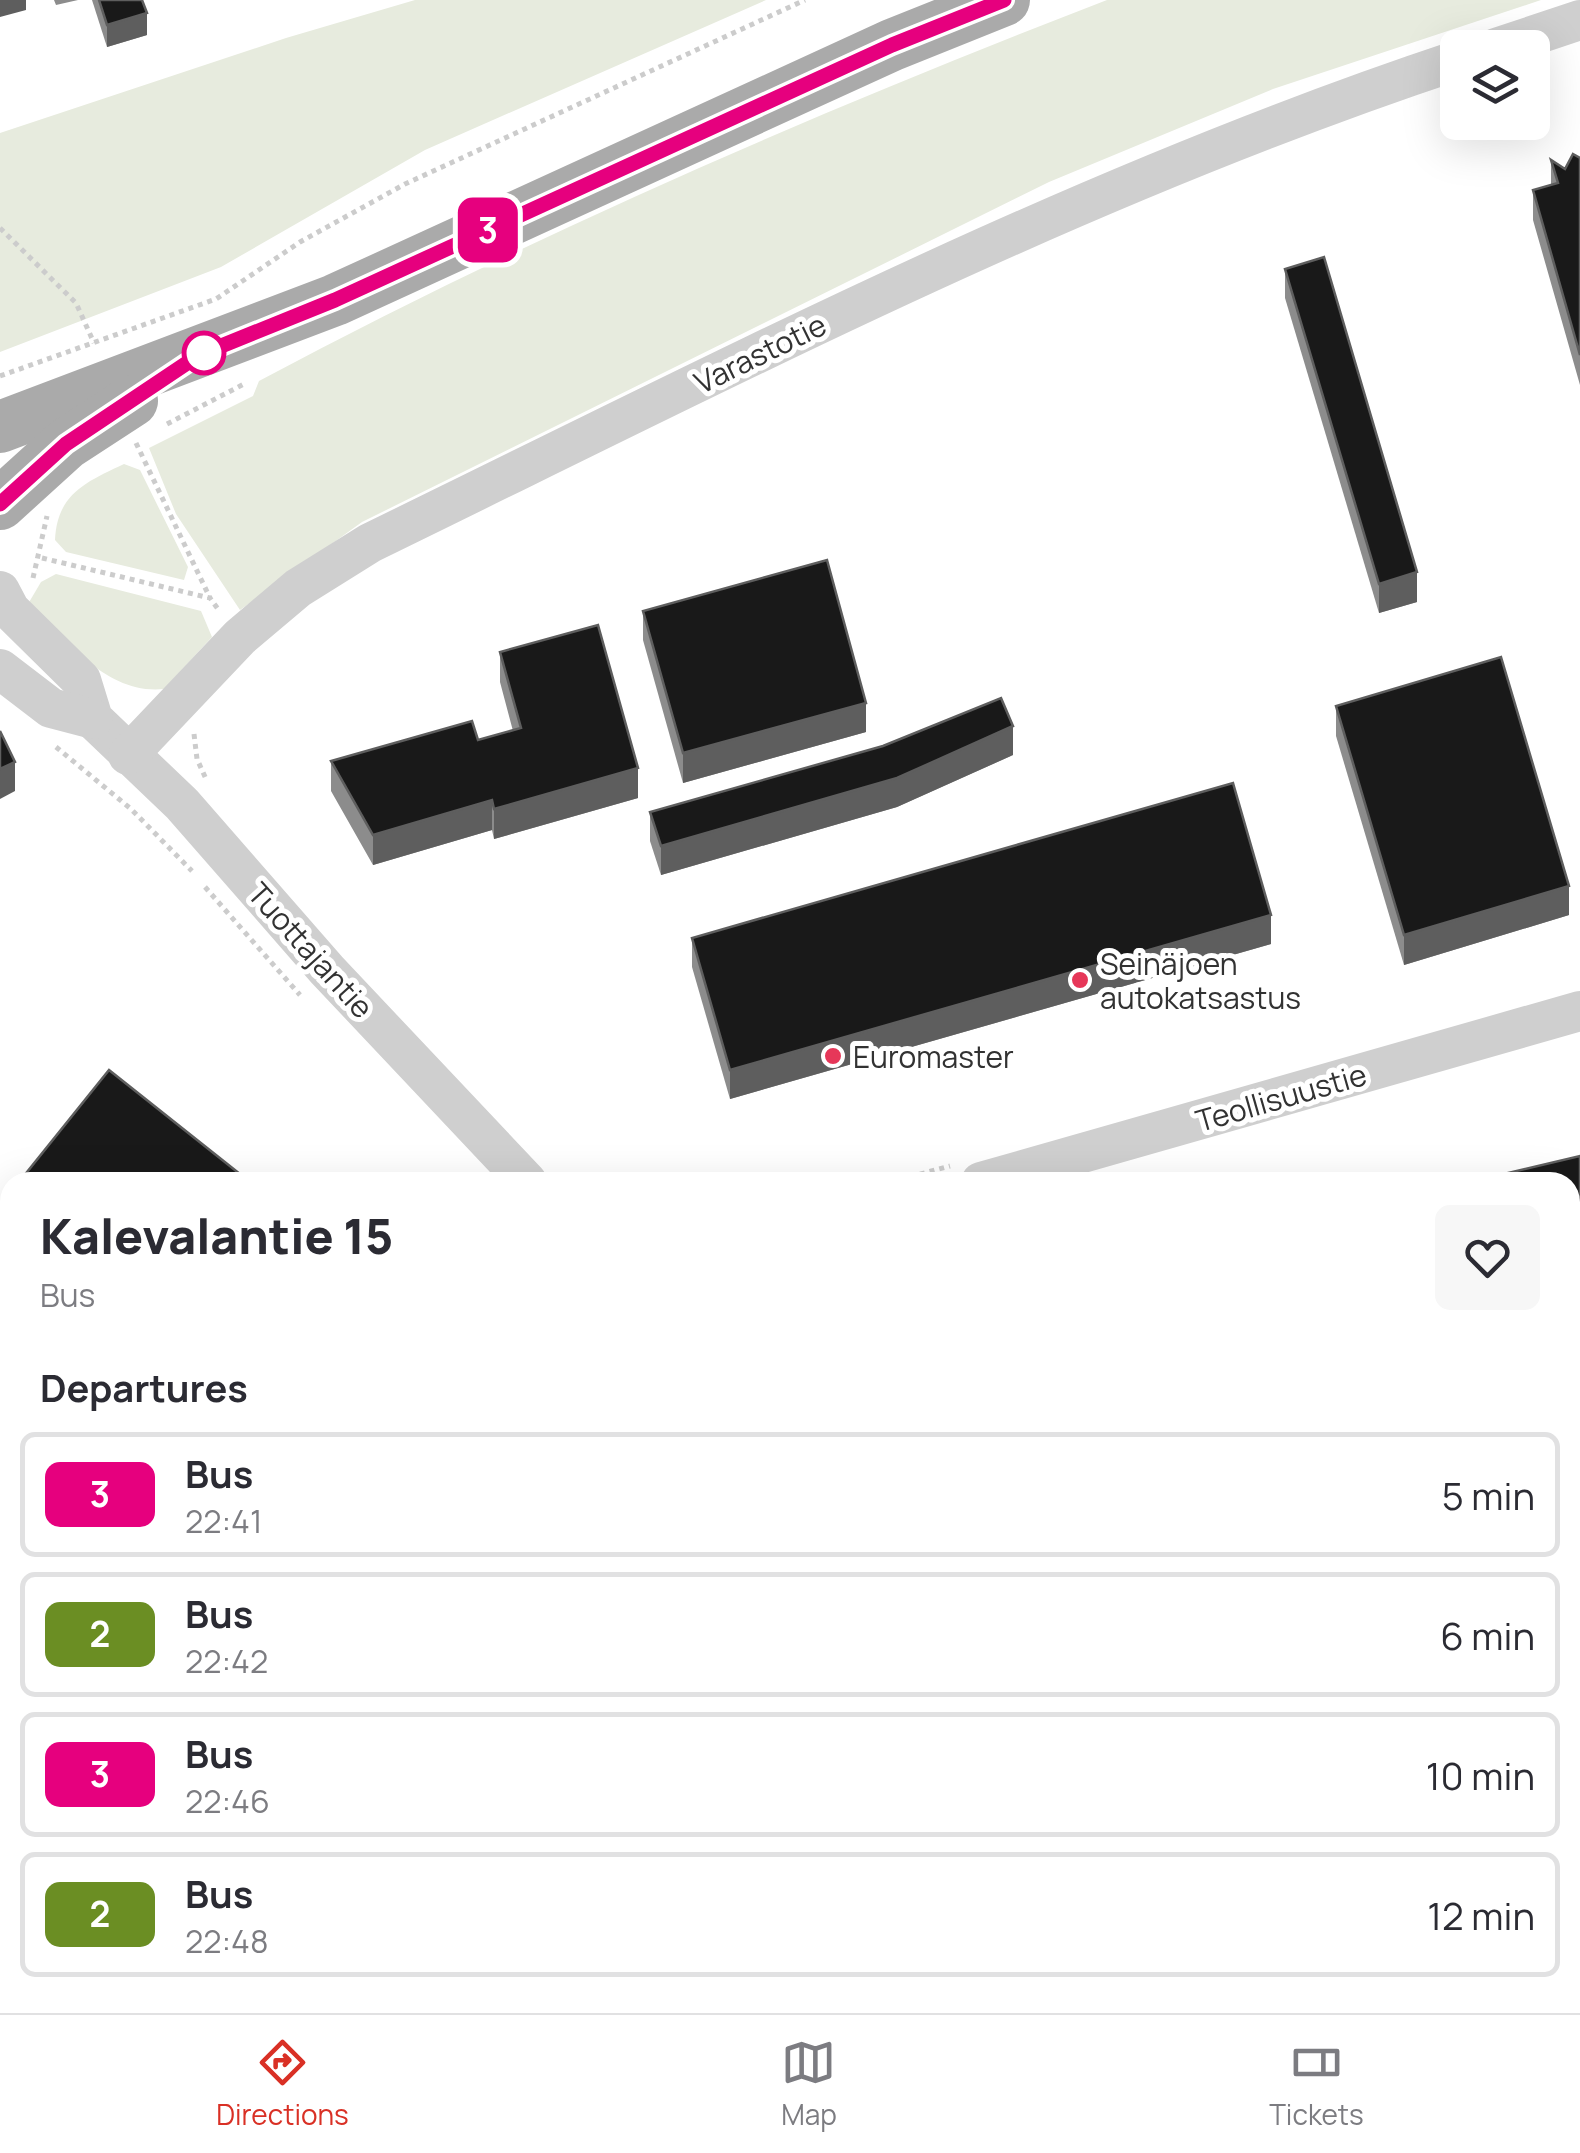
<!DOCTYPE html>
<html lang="en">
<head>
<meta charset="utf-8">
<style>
	body { margin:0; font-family:Manrope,sans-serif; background:#f7f7f7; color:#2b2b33; height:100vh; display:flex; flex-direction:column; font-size:38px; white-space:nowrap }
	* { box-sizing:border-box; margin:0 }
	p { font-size:32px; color:#7c7c81 }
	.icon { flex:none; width:55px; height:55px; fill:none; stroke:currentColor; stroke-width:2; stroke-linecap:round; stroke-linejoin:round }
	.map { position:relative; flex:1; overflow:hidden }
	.details { position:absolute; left:0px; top:1172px; width:1580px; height:842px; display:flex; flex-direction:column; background:#fff; border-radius:30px 30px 0 0; box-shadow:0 10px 40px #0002 }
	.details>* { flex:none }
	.badge { padding:0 20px; border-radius:15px; font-size:35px; line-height:65px }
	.fabs { position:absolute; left:1440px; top:30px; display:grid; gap:20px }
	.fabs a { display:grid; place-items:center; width:110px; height:110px; border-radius:15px; background:#fff; box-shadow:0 10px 40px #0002; font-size:50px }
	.map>.badge { position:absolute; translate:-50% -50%; box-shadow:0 0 0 5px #fff }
	h2 { padding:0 40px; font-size:38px; line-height:90px }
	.round { display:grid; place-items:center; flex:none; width:105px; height:105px; border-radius:15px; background:#f7f7f7 }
	.head { display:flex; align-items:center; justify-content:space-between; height:170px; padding:0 40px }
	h1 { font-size:48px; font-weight:800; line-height:75px }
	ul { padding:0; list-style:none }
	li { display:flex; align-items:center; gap:30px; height:125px; margin:0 20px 15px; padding:0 20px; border:5px solid #e1e1e2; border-radius:15px }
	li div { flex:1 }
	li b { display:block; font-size:38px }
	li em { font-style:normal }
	li .badge { min-width:110px; font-weight:700; text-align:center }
	.menu { display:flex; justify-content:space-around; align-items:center; height:140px; border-top:2px solid #e1e1e2; background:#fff; font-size:28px; color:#7c7c81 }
	.menu a { display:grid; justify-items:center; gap:5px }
	.menu .active { color:#d93025 }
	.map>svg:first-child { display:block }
</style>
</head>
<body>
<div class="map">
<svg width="1580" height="2013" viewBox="0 0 1580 2013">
	<rect width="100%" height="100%" fill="#fff"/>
	<!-- green -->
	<g fill="#e7ebde">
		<polygon points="415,0 766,0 425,150 221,267 0,352 0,133 286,38"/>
		<path d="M 1107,0 L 1541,0 L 1273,89 L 1049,182 L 362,522 L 240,610 L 176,514 L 149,448 L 253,396 L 259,381 C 533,235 817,112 1107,0 Z"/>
		<path d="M 124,464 L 140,470 L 188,567 L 184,580 L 66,552 L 55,540 C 57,494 86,482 124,464 Z"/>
		<path d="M 56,574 L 201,611 L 212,637 L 164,689 C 107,695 68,641 28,604 L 41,582 Z"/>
	</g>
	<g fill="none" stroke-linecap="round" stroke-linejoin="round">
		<!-- path -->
		<g stroke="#ccc" stroke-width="5" stroke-dasharray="5 5" stroke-linecap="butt">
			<polyline points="0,228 76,303 94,343"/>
			<polyline points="0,376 216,299 300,242 405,184 805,0"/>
			<polyline points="167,424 244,384"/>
			<polyline points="136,443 210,598"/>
			<polyline points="42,558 210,598 218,609"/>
			<polyline points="33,578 47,516"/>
			<polyline points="194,734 197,759 206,779"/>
			<polyline points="56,747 131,809 192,871"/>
			<polyline points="205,887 300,995"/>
			<polyline points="891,1182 950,1166"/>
			<polyline points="1294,2005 1306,2013"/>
		</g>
		<!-- minor -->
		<g stroke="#cfcfcf" stroke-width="40">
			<polyline points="1496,48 1580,20"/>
			<polyline points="0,591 10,610 81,680 93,719 182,804 327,970 527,1182"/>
			<polyline points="0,669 51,708 93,719"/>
			<path d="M 128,755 L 240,637 L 298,588 L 370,543 C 729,368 1078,186 1458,60"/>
			<polyline points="981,1182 1580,1011"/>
			<polyline points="1570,1776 1580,1774"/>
			<polyline points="0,1929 10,1939"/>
			<polyline points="78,2005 86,2013"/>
			<polyline points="1351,2005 1363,2013"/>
		</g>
		<!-- major -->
		<g stroke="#aaa" stroke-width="52">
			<polyline points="0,427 335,300 892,45 1004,0"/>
			<polyline points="0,504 66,444 132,401"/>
		</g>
	</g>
	<!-- wall -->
	<g fill="#8c8c8c">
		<polygon points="54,0 78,0 56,5"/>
		<polygon points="92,0 142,0 147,35 107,47"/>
		<polygon points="1580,158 1580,385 1533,220 1533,190 1551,185 1551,160 1565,169"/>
		<polygon points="1285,269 1417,602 1379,613 1285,298"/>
		<polygon points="643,611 866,732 683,783 643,640"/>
		<polygon points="500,652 638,798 494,839 492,830 373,865 331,791 331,761 478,740 513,731 500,682"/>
		<polygon points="1336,706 1569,915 1404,965 1336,736"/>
		<polygon points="1013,755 897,807 661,875 650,841 650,812"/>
		<polygon points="692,938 1271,944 730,1099 692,967"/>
		<polygon points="1018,2005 1158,2005 1152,2013 1018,2013"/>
	</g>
	<!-- shaded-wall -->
	<g fill="#5e5e5e">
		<polygon points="0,0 26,0 26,10 0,17"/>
		<polygon points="147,13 147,35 107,47 107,25"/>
		<polygon points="1417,572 1417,602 1379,613 1379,584"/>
		<polygon points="866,703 866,732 683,783 683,753"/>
		<polygon points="1013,726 1013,755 897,807 661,875 661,846"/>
		<polygon points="15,762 15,791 0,799 0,769"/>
		<polygon points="638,768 638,798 494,839 494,809"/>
		<polygon points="492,800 492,830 373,865 373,835"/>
		<polygon points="1569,886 1569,915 1404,965 1404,935"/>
		<polygon points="1271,915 1271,944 730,1099 730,1070"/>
		<polygon points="1580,1332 1580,1362 1570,1364 1570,1335"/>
		<polygon points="1580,1599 1580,1629 1570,1631 1570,1602"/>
		<polygon points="1136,2005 1158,2005 1152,2013 1131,2013"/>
	</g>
	<!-- building -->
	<g fill="#191919" stroke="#5e5e5e" stroke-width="2.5">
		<polygon points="99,0 142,0 147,13 107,25"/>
		<polygon points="1573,154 1580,158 1580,355 1533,190 1558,183 1551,160 1565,169"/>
		<polygon points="1324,257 1417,572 1379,584 1285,269"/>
		<polygon points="827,560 866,703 683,753 643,611"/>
		<polygon points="598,625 638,768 494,809 492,800 373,835 331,761 472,721 478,740 521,728 500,652"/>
		<polygon points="1501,657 1569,886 1404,935 1336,706"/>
		<polygon points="1001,698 1013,726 897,778 661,846 650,812 883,746"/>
		<polygon points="0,731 15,762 0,769"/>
		<polygon points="1233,783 1271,915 730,1070 692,938"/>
		<polygon points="109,1070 250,1182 19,1182"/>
		<polygon points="1580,1156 1580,1332 1570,1335 1570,1182 1470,1182"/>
		<polygon points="1580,1491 1580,1599 1570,1602 1570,1493"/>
		<polygon points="1042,2005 1136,2005 1131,2013 1053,2013"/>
	</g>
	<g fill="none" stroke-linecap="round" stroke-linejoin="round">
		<defs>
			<polyline id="line" points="0,504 66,444 199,355 335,300 892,45 1004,0"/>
		</defs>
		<!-- line casing -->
		<use href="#line" stroke="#fff" stroke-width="22"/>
		<!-- line -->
		<use href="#line" stroke="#e6007e" stroke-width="15"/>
	</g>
	<!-- markers -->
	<circle fill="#fff" stroke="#e6007e" stroke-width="5" cx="204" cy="353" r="20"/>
	<g fill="#e63759" stroke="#fff" stroke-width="4">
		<circle cx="1080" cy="980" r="10"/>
		<circle cx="833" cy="1056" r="10"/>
	</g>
	<g text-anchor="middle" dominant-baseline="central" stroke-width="10" stroke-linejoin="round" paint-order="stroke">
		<!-- street labels -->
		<g font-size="30" fill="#323232" stroke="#fff">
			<text transform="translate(760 353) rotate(-26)">Varastotie</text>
			<text transform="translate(311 950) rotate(48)">Tuottajantie</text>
			<text transform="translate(1281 1097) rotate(-16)">Teollisuustie</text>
		</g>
		<!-- poi labels -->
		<g font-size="30" fill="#323232" stroke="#fff" text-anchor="start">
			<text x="1100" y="963">Seinäjoen<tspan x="1100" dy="34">autokatsastus</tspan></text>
			<text x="853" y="1056">Euromaster</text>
		</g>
	</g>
</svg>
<div class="fabs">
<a><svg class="icon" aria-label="layers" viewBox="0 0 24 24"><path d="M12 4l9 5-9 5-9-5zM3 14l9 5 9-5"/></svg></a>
</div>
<b class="badge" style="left:488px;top:230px;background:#e6007e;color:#fff">3</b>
<section class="details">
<div class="head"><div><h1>Kalevalantie 15</h1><p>Bus</p></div><a class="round"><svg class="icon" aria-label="heart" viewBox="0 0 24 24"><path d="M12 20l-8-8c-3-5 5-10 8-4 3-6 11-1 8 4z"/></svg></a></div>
<h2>Departures</h2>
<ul>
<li><span class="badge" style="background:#e6007e;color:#fff">3</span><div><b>Bus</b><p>22:41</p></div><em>5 min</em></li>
<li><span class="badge" style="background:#6b8e23;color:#fff">2</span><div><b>Bus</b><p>22:42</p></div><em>6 min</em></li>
<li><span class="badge" style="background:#e6007e;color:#fff">3</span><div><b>Bus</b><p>22:46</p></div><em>10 min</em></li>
<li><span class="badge" style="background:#6b8e23;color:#fff">2</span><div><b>Bus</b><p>22:48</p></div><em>12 min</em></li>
</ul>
</section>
</div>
<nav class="menu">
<a class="active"><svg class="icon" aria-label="directions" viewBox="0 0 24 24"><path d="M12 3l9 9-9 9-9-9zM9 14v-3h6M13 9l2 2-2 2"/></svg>Directions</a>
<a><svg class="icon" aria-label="map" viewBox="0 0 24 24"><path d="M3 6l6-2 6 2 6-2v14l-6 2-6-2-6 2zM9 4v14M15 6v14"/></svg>Map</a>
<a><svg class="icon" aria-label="tickets" viewBox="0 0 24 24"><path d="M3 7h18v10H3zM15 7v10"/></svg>Tickets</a>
</nav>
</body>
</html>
